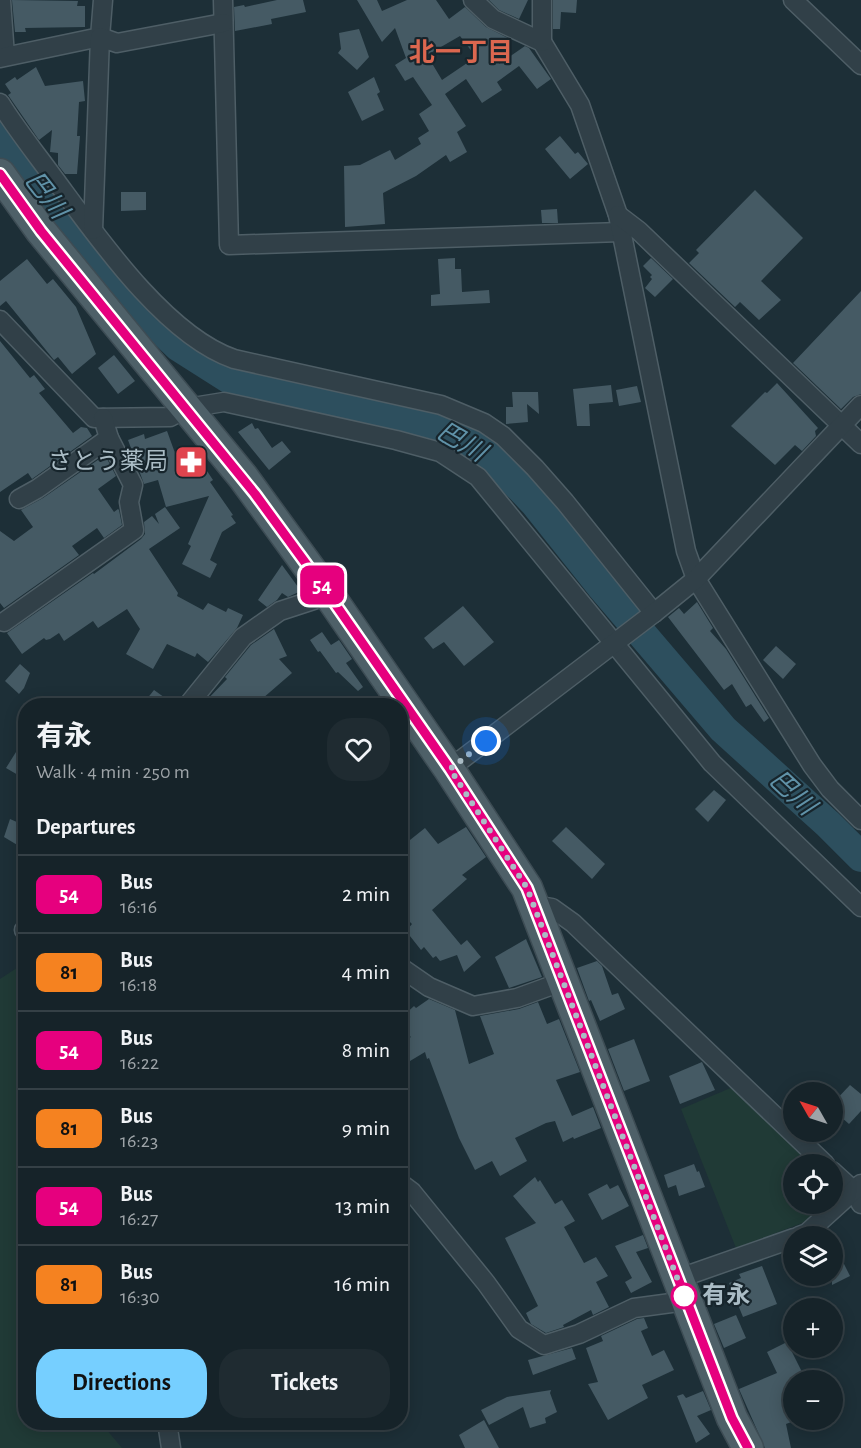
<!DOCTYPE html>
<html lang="en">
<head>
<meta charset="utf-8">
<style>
	body { margin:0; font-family:"Alegreya Sans","Noto Sans JP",sans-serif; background:#1f2b31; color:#f1f3f6; height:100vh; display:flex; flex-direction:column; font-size:22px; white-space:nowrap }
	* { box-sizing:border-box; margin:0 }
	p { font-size:20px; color:#9ea4a8 }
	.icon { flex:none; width:33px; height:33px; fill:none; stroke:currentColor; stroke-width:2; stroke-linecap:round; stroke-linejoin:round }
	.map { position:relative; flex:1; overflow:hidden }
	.panel { position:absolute; left:18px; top:698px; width:390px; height:732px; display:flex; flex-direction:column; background:#162329; border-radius:24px; box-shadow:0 3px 15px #0003,0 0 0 2px #354046 }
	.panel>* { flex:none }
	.badge { padding:0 12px; border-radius:9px; font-size:21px; line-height:39px }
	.needle { width:39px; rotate:309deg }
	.controls { position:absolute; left:783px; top:1082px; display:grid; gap:12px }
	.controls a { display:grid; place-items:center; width:60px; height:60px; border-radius:50%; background:#162329; box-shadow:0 3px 15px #0003,0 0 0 2px #354046; font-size:30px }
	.you { position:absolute; width:30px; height:30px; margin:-15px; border:4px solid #fff; border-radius:50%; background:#1a73e8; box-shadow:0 0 0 9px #1a73e833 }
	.map>.badge { position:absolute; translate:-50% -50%; box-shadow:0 0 0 3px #fff }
	h2 { padding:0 18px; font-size:22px; line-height:54px }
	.round { display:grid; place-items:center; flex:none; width:63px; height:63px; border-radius:24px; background:#1f2b31 }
	.overview { display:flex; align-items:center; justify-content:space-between; height:102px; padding:0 18px }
	h1 { font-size:28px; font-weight:700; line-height:45px }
	.button { display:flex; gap:12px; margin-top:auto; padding:12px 18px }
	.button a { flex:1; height:69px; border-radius:24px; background:#76cfff; color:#111; font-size:24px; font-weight:700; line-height:69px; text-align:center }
	.button a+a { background:#1f2b31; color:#f1f3f6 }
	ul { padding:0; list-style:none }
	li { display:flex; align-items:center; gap:18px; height:78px; padding:0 18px; border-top:2px solid #354046 }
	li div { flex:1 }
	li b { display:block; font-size:22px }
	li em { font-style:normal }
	li .badge { min-width:66px; font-weight:700; text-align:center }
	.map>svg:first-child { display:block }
</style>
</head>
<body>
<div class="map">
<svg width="861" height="1448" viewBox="0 0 861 1448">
	<rect width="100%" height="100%" fill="#1d2f37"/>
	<!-- green -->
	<g fill="#203a36">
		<polygon points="23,964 26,966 26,1422 100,1422 122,1448 0,1448 0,979"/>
		<polygon points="733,1087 814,1164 794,1164 794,1203 822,1203 805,1222 736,1248 681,1109"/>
	</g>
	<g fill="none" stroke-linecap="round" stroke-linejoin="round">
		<!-- river -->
		<polyline stroke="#2d4f5e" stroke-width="30" points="0,135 12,153 119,289 178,346 230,379 434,424 483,449 534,502 601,586 723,729 828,824 861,857"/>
	</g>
	<!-- building -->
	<g fill="#455a64" fill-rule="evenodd">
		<polygon points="12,0 78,1 77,6 85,6 85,27 25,28 26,32 15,32"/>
		<polygon points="277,0 303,0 306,12 271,19 272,24 235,31 234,7 244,5 245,7"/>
		<path d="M 357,0 L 377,0 L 382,11 L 407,0 L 436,0 L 449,19 L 465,7 L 486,27 L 510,39 L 499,64 L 525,46 L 529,48 L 551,79 L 537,89 L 519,66 L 497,82 L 502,90 L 482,103 L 466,79 L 445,94 L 466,126 L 457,132 L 467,152 L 450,162 L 446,155 L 416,176 L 383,193 L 385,224 L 345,227 L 344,166 L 360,165 L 390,150 L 395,160 L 421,144 L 418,138 L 429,131 L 419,114 L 432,105 L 413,77 L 405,81 L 395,65 L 406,58 L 395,28 L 382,42 ZM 460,36 L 476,57 L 442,80 L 427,55 Z"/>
		<polygon points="489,0 528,0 519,19 499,10"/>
		<polygon points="553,0 577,0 576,13 561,12 560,29 553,29"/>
		<polygon points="359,29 369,57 357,70 338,53 341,49 339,33"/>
		<polygon points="36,67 45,86 83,81 85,101 79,102 77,136 80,136 77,174 65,174 58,165 58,153 50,152 52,130 39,140 8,95 11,93 5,84 15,77 17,80"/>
		<polygon points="374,77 380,92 377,94 384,110 362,121 348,92"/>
		<polygon points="560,136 575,154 578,152 588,164 570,179 545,149"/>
		<polygon points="755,190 803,238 761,281 781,300 759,320 740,302 735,307 689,263 699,253 696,250"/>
		<polygon points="121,192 146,192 146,210 121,211"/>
		<polygon points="557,209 558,223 542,223 541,210"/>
		<polygon points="455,258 455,269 461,269 462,292 489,290 490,303 431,306 431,295 440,294 438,259"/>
		<polygon points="651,258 673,279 655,297 645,288 652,279 650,277 652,275 643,266"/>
		<polygon points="27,259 47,284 53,279 76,307 96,354 72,374 58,357 54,360 6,301 0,306 0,281"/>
		<polygon points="861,291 861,394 853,397 841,409 793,363"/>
		<polygon points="0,341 30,378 34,375 45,389 39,393 73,433 81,427 87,428 92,436 32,479 28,473 0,492"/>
		<polygon points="114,355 135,381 118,394 98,368"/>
		<polygon points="777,383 818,428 815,431 816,436 802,451 795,445 775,465 731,426 765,392 767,393"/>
		<polygon points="611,385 613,402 589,404 590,426 577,426 573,389"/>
		<polygon points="637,386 641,402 619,406 616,390"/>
		<polygon points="512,392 538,392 539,414 527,404 528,422 506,424 506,407 513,407"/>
		<polygon points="252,423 255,429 258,428 272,448 282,441 291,452 269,470 238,432"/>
		<polygon points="167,431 175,453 191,447 213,480 210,482 233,515 231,516 236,523 222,532 210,560 217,564 210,578 182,564 191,546 188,544 209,496 166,507 158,480 144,484 128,440 144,434 145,439"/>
		<polygon points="105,455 116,476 98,489 114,512 118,509 119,510 122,525 104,538 97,528 72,546 79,555 4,608 0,603 0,531 14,541 33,527 21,510 43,498"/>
		<polygon points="165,507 180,528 149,549 178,593 177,596 203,610 208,603 226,612 228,608 243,615 237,628 208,662 197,653 195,657 167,644 153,669 126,654 140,629 127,609 98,628 93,621 64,641 59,633 50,639 46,640 44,638 22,654 7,633 93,573 94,574 141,539 145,534 144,522 152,516 159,524 155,514"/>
		<polygon points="282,565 301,591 288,597 282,593 277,600 267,607 258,600"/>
		<polygon points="697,602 713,628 710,631 726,649 769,718 764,722 751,704 746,707 732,684 724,690 668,617 679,608 684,614"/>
		<polygon points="463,606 494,642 464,666 444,642 433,649 424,638"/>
		<polygon points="274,629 287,656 279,659 292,673 255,705 202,705 227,679 225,677 251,645"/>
		<polygon points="322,632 331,645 339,640 352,659 346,663 363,687 358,691 338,672 336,673 320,651 318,652 310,640"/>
		<polygon points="776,646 796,664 783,679 763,660"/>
		<polygon points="20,664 30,673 24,688 19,694 5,681"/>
		<polygon points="154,690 175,705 142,705"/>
		<polygon points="26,736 26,775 20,772 18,775 6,768"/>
		<polygon points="714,790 726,800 708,822 695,809"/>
		<polygon points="10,819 26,826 26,846 21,844 19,846 4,837"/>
		<polygon points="466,827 486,857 462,875 467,879 432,910 461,945 467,940 481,957 464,972 457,955 440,961 436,956 433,958 424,947 421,950 406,931 412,924 400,912 400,848 425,828 438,844"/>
		<polygon points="566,827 605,864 592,879 552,841"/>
		<polygon points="526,939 542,977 509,988 495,957"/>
		<polygon points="597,961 602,966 612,995 618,993 625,1009 600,1021 591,1000 589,1001 577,968"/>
		<polygon points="429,999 455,1010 469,1064 494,1054 480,1016 519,1009 538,1002 547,1024 559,1019 580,1072 556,1080 572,1116 593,1107 601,1128 574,1139 573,1137 563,1142 555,1121 546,1123 515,1138 527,1161 500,1176 492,1161 475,1170 459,1138 429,1058 427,1059 425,1052 410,1061 402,1048 401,1043 411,1037 400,1027 400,1019 414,1006 416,1008"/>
		<polygon points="634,1039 650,1081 624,1091 608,1049"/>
		<polygon points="702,1062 715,1090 680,1104 669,1076"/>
		<polygon points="850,1085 861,1094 861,1111 849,1124 832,1109 832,1104"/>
		<polygon points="694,1164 697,1172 699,1171 705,1187 679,1196 676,1185 668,1188 664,1175"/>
		<polygon points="535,1177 538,1182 540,1180 555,1204 562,1200 575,1221 564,1227 584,1263 596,1257 608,1276 596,1282 609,1307 593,1315 591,1310 563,1325 564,1327 546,1333 531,1324 526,1313 538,1306 505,1238 536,1223 513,1196"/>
		<polygon points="607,1184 610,1189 618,1185 629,1206 602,1220 588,1194"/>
		<polygon points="643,1235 648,1248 636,1252 652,1282 631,1293 625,1282 632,1278 615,1246"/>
		<polygon points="832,1240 850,1276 832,1285"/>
		<polygon points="762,1266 777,1304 743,1317 729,1283 741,1278 739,1274"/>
		<polygon points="736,1315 746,1338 724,1348 714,1324"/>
		<polygon points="644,1318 648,1328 641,1331 652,1356 664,1350 674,1370 642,1385 648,1398 608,1420 588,1384 598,1382 586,1348 603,1341 601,1336 637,1319"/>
		<polygon points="787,1342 802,1372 794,1376 794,1421 786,1424 791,1448 765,1448 739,1389 777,1373 767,1352"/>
		<polygon points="572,1348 576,1359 533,1375 528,1360"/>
		<polygon points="551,1390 550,1393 557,1412 545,1418 546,1423 530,1428 523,1407 489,1425 481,1410 507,1397"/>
		<polygon points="703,1391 711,1410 697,1416 710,1434 696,1443 677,1396 683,1394 686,1398"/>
		<polygon points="484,1420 499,1448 465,1448 459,1435"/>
	</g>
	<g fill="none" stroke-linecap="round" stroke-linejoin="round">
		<defs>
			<g id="street">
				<polyline points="1,0 5,56"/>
				<polyline points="223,0 229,245 621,232"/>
				<polyline points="473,0 493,19 542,42 580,105 618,215 686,551 696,579 812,765 830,789 861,820"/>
				<polyline points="793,0 861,65"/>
				<polyline points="542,42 542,0"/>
				<polyline points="0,58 100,37 103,0"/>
				<path d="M 0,103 C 17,130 37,155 56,181 C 98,238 166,336 234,359 L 441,405 L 484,423 L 503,436 L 535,468 L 565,502 L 654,613"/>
				<polyline points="618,215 639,231 861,444"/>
				<polyline points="93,230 100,37 117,43 223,23"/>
				<polyline points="0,320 94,418 170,417 187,408 224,402 396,440 440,452 478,477 712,763 861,907"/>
				<polyline points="19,499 37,489 109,438"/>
				<polyline points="4,622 134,530 129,502 133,485 109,438 103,418"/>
				<polyline points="188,705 243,637 280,611 329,595"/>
				<polyline points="449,769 654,613 696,579 861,405"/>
				<polyline points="534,905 552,908 573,923 825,1164"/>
				<polyline points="26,928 24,930 26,931"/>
				<polyline points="400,967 429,987 473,1006 517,998 564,981"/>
				<polyline points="832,1171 854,1191 861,1204"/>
				<polyline points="400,1183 412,1192 486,1283 519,1329 544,1345 579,1334 634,1308 686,1301"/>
				<polyline points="799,1236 807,1233 861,1184"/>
				<polyline points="677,1279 794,1238"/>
				<polyline points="167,1422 171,1448"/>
			</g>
			<polyline id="primary" points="0,174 41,231 243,477 329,595 449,769 527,888 732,1418 748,1448"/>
		</defs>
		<!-- street casing -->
		<use href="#street" stroke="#4e5e66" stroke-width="21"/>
		<!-- primary casing -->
		<use href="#primary" stroke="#3d4c54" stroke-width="33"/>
		<!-- street -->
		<use href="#street" stroke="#314048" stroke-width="18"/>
		<!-- primary -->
		<use href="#primary" stroke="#4e6068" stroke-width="30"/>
	</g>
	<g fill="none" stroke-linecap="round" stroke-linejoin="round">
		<defs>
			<polyline id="line" points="0,174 41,231 255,494 329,595 450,769 527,888 732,1418 748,1448"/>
		</defs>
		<!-- line casing -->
		<use href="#line" stroke="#fff" stroke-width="14"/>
		<!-- line -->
		<use href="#line" stroke="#e6007e" stroke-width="9"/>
		<!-- walk -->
		<polyline stroke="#aabcc5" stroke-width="6" stroke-dasharray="0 10.8" points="486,741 450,769 527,888 686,1301 684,1296"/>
	</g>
	<!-- icons -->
	<defs>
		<symbol id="pharmacy-square" viewBox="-11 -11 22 22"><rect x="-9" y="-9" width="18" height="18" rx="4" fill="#e0444e" stroke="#17252c"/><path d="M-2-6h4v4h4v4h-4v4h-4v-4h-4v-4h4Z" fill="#fff"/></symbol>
	</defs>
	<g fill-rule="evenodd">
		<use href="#pharmacy-square" x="172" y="443" width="38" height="38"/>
	</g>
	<!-- markers -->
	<circle fill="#fff" stroke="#e6007e" stroke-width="3" cx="684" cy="1296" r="12"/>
	<g text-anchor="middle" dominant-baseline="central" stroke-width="4.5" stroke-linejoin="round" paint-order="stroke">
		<!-- poi labels -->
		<g font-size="24" fill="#aabcc5" stroke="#17252c" text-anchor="end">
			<text x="168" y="462">さとう薬局</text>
		</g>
		<!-- stop labels -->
		<g font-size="24" font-weight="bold" fill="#aabcc5" stroke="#17252c" text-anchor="start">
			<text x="702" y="1296">有永</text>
		</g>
		<!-- neighbourhood labels -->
		<g font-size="26" font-weight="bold" fill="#dc674f" stroke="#17252c">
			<text x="461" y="53">北一丁目</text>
		</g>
		<!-- water labels -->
		<g font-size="26" font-style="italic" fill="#6092a8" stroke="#17252c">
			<text transform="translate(46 195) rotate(52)">巴川</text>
			<text transform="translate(461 442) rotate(30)">巴川</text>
			<text transform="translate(792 793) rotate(43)">巴川</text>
		</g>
	</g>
</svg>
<div class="controls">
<a><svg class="needle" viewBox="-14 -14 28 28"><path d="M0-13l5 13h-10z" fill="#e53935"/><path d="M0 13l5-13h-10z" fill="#9ea4a8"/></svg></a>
<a><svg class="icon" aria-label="locate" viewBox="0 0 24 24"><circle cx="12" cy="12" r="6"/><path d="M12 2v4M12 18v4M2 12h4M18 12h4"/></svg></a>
<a><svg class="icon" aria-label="layers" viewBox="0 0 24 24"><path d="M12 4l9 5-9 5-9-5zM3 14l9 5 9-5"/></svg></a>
<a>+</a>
<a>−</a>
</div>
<div class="you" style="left:486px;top:741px"></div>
<b class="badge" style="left:322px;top:585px;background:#e6007e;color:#fff">54</b>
<section class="panel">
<div class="overview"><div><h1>有永</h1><p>Walk · 4 min · 250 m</p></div><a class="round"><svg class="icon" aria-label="heart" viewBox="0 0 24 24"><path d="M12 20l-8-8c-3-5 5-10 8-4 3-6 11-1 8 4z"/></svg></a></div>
<h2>Departures</h2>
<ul>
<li><span class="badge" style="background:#e6007e;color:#fff">54</span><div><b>Bus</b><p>16:16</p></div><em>2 min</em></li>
<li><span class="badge" style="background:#f58220;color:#111">81</span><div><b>Bus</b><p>16:18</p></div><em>4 min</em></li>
<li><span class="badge" style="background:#e6007e;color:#fff">54</span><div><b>Bus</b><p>16:22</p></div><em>8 min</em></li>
<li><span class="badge" style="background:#f58220;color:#111">81</span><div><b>Bus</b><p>16:23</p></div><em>9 min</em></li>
<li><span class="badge" style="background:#e6007e;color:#fff">54</span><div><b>Bus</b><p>16:27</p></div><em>13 min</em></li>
<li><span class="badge" style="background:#f58220;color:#111">81</span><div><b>Bus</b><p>16:30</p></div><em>16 min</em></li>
</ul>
<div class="button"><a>Directions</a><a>Tickets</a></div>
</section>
</div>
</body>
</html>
